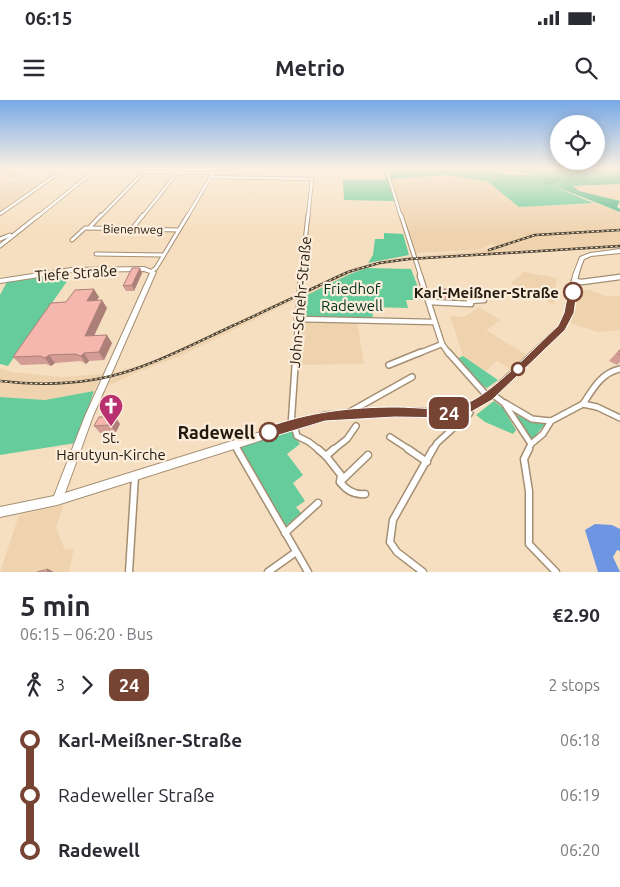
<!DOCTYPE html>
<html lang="en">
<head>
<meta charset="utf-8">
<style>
	body { margin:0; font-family:Ubuntu,sans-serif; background:#f2f2f3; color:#2b2b33; height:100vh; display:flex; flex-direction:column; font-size:19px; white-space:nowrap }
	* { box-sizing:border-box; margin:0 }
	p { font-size:16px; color:#7c7c81 }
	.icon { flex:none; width:28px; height:28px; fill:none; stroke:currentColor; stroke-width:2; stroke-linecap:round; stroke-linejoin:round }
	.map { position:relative; height:472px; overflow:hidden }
	.side { display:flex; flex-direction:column; background:#fff; flex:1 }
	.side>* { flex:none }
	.badge { padding:0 10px; border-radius:8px; font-size:18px; line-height:32px }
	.buttons { position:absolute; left:550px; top:15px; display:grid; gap:10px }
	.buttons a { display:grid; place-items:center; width:55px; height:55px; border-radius:50%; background:#fff; box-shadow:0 2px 12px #0003; font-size:25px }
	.map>.badge { position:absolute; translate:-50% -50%; box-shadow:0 0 0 2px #fff }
	.legs { display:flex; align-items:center; gap:8px; height:55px; padding:0 20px; font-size:16px }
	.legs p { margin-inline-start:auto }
	.overview { display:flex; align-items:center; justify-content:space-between; height:85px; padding:0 20px }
	h1 { font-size:28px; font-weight:600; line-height:38px }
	ul { padding:0 20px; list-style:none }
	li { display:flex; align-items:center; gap:18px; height:55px; font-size:19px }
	li i { display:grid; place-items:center; width:8px; height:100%; margin:0 6px; background:currentColor }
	li i::after { content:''; width:12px; height:12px; margin:-6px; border:4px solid; border-radius:50%; background:#fff }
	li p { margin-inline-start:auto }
	li:first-child i { background:linear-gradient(#0000 50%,currentColor 0) }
	li:last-child i { background:linear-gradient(currentColor 50%,#0000 0) }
	.status { display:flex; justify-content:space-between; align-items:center; height:35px; padding:0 25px; background:#fff; direction:ltr }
	.status svg { height:14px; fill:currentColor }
	header { display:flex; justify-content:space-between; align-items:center; height:65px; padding:0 20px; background:#fff; font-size:22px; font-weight:600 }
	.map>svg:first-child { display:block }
</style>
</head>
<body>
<div class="status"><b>06:15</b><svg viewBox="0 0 49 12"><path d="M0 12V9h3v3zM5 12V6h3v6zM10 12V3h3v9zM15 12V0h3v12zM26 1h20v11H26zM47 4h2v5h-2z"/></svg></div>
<header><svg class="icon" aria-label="menu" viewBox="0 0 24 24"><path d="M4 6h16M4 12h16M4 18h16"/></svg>Metrio<svg class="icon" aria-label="search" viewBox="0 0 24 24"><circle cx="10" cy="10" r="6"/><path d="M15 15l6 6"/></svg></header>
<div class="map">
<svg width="620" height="472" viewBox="0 0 620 472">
	<rect width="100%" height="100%" fill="#f6dfc0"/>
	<!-- built -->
	<g fill="#efd3af">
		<polygon points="0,68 66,68 58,73 21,73 4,82 44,83 0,114"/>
		<polygon points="446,75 487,81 519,107 593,103 620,112 620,148 412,159 367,168 350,174 303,197 303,195 295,200 180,256 133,274 108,286 111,279 98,281 94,291 45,300 0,297 0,268 12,272 62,277 113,273 153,261 352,168 395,158 479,151 496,147 492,144 479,150 414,153 389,79"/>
		<polygon points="620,84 620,101 579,91 572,86"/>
		<polygon points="524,172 557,178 554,205 511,183"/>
		<polygon points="579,190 589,190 606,196 620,196 620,230 598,232 570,223 576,208"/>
		<polygon points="479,207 501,220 486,230 527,255 510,269 497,261 486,271 463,256 450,216 464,217"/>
		<polygon points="297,219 357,220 364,264 294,265"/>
		<polygon points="64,405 56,427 65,450 74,448 69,472 0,472 19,415"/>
	</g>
	<!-- green -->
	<g fill="#67cc9b">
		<polygon points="383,68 397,72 417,68 480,68 517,77 513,74 537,76 501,68 608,68 617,74 596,77 545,77 538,78 552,85 562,82 562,85 558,88 593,103 519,107 487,81 446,75 390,79 388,81 395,101 344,100 343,80 386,80"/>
		<polygon points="384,133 403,134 409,155 368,163 373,155 375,139 384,139"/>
		<polygon points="367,168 411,169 423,200 406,200 408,208 372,207 373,218 302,217 303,197 350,174"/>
		<polygon points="63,171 70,177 8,266 0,264 0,195 8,180"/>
		<polygon points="463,256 498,280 487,288 483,286 456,259"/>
		<polygon points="94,291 76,343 0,355 0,297 45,300"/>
		<polygon points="494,301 503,308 516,330 513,334 485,322 476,315"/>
		<polygon points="515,314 531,322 545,324 532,340"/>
		<polygon points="292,331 300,344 287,354 303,375 293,383 305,401 296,407 301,413 285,427 239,347"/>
	</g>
	<!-- forest -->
	<polygon fill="#4fba89" points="608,68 620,68 620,84 573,86 579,91 620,101 617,107 620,109 620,112 557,87 562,85 562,82 549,86 548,84 542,83 545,81 537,77 596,77 617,74"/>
	<!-- water -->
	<polygon fill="#6e95e2" points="595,424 612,425 620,429 620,451 617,450 613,457 620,472 598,472 585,430"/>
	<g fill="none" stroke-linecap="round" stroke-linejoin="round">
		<defs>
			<g id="street-far4">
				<polyline points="386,68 401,117"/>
				<polyline points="144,72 213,73"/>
				<polyline points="210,77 312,79 308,117"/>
				<polyline points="243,78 247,68"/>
				<polyline points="0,114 66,68"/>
				<polyline points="37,117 98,68"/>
				<polyline points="100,117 148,68"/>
				<polyline points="142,117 178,72"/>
				<polyline points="187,117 216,68"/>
			</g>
			<g id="street-far3">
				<polyline points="401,115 421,177"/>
				<polyline points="89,128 178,130"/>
				<polyline points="132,129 143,115"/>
				<polyline points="0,139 10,135"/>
				<polyline points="72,140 85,128 89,128 101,115"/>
				<polyline points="0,146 39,115"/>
				<polyline points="96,154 163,155"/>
				<polyline points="152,171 156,168 188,115"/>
				<polyline points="301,177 308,115"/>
			</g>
			<g id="street-far2">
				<polyline points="420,176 442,244 449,254"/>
				<polyline points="574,181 582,182 620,177"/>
				<polyline points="429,202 471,204 469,201 484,200"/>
				<polyline points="297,219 434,222"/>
				<polyline points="296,254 301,176"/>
				<polyline points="417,254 442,244"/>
			</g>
			<g id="street-far1">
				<polyline points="448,252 488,297"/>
				<polyline points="389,265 421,252"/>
				<polyline points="492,294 504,303 531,344 528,350"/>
				<polyline points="505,303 532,319 551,321 583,304 597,307 620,318"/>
				<path d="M 583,304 C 593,289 601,273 620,269"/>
				<polyline points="346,314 412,277"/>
				<polyline points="294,325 297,336 309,342 319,350"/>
				<polyline points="291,326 296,252"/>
				<polyline points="390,337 410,350"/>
				<polyline points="234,344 238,350"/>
				<polyline points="531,344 543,334 551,321"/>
				<polyline points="333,350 347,339 356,326"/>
				<polyline points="433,350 437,343 470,313 467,309"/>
			</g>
			<g id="street">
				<polyline points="237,349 308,472"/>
				<path d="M 318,349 L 326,356 L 341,375 L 340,382 C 346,390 355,395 365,394"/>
				<polyline points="408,349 427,362"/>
				<polyline points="529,349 524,359 529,391 529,444 556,472"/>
				<polyline points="326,356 334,349"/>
				<polyline points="340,382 368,355"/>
				<polyline points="285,433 318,403"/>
				<polyline points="129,472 135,376"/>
				<polyline points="268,472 296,452"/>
				<polyline points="423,472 397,452 390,442 393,420 433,349"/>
			</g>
			<path id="secondary" d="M 620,149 L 620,153 L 591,156 L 584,159 C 573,183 577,206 563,230 L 491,299 L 467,313 L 451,317 L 395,316 L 325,320 L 57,405 L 0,417 L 0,407 L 54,396 L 85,316 L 150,173 L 144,171 L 71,172 L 0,183 L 0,179 L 71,168 L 144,167 L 156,172 L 93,316 L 65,393 L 325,312 L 395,308 L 451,309 L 465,306 L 485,295 L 559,226 L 566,211 L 573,175 L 580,157 L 590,153 Z"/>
		</defs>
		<!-- street-far4 casing -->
		<use href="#street-far4" stroke="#a48e72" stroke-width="4"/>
		<!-- street-far3 casing -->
		<use href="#street-far3" stroke="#a48e72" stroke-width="5"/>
		<!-- street-far2 casing -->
		<use href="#street-far2" stroke="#a48e72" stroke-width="7"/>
		<!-- street-far1 casing -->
		<use href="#street-far1" stroke="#a48e72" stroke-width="8"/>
		<!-- street casing -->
		<use href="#street" stroke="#a48e72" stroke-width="9"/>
		<!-- secondary casing -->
		<use href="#secondary" stroke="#a48e72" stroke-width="2"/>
		<!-- street-far4 -->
		<use href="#street-far4" stroke="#fff" stroke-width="2.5"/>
		<!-- street-far3 -->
		<use href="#street-far3" stroke="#fff" stroke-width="3"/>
		<!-- street-far2 -->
		<use href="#street-far2" stroke="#fff" stroke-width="4.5"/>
		<!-- street-far1 -->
		<use href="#street-far1" stroke="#fff" stroke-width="5"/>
		<!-- street -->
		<use href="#street" stroke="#fff" stroke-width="6"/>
		<!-- secondary -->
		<use href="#secondary" fill="#fff" fill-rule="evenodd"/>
		<defs>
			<g id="rail">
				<polyline points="0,71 6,68"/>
				<polyline points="489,150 535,135 620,130"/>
				<path d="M 0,281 C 43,286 91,284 132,270 C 166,259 198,242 230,227 C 270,209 309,190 348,172 L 379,163 L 409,159 L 620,146"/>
			</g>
		</defs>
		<!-- rail casing -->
		<use href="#rail" stroke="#4e4333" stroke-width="2.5"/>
		<!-- rail -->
		<use href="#rail" stroke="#fceddb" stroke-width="1" stroke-dasharray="2.5" stroke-linecap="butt"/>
	</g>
	<!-- wall -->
	<g fill="#d39d95">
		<polygon points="140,168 142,173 134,191 126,191 123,186"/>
		<polygon points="444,189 450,195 449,199 445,199 443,193"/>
		<polygon points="99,197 96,201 107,208 94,236 112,243 104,260 89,261 86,264 81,261 55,263 51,266 46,264 21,265 13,257 66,202"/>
		<polygon points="620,249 620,262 617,265 609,261"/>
		<polygon points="120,324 116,332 100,333 94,326"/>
	</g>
	<!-- shaded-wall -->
	<g fill="#ac7f79">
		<polygon points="140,168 142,173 134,191 132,185"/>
		<polygon points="94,189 99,197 91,209 87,201"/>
		<polygon points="102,200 107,208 90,244 85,236"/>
		<polygon points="107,235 112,243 104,260 99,252"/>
		<polygon points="84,253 89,261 86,264 81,256"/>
		<polygon points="49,255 55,263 51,266 45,258"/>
		<polygon points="115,316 120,324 116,332 110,325"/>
		<polygon points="48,469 54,472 47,472"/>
	</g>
	<!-- building -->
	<g fill="#f5b6ad" stroke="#ac7f79">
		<polygon points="132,168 140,168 132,185 123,186"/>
		<polygon points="94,189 87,201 102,200 85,236 107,235 99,252 84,253 81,256 75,254 49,255 45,258 40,256 13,257 51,203 66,202 75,190"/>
		<polygon points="444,189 448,189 450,195 446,195"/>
		<polygon points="620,250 620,255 617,253"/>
		<polygon points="115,316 110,325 94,326 99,317"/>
		<polygon points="48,469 47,472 37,472"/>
	</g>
	<!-- sky -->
	<linearGradient id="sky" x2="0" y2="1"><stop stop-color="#77a8e6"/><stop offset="0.51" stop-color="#fbf1e3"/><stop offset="1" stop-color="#fbf1e3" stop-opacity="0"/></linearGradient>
	<rect width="620" height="134" fill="url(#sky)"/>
	<!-- line-1 -->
	<path fill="#774332" stroke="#fff" d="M 573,189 L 577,192 L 574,213 L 565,230 L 492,300 L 471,312 L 451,318 L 395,317 L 325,321 L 269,338 L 265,336 L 263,332 L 265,328 C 308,312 351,307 396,307 C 418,307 444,312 465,304 C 493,293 534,248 558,226 L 564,213 L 568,192 Z"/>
	<!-- icons -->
	<defs>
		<symbol id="church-pin" viewBox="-11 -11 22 30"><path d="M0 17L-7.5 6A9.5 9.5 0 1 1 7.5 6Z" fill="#b8306f" stroke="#fceddb"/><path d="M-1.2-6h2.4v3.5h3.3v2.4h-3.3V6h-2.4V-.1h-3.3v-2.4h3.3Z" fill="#fff"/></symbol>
	</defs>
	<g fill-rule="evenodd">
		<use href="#church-pin" x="97" y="292" width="28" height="38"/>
	</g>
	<!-- markers -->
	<g fill="#fff" stroke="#774332" stroke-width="2.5">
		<circle cx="573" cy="192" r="9"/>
		<circle cx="518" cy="269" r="6"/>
		<circle cx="269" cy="332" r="9"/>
	</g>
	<g text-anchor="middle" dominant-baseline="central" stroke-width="4.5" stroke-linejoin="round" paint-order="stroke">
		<!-- far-street labels -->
		<g font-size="12" fill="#221a0e" stroke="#fceddb">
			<text transform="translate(133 129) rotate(1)">Bienenweg</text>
		</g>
		<!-- street labels -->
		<g font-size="15" fill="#221a0e" stroke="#fceddb">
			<text transform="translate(76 173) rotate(-4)">Tiefe Straße</text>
			<text transform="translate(300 202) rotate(-85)">John-Schehr-Straße</text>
		</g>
		<!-- park labels -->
		<g font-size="15" fill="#023320" stroke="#fceddb">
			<text x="352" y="188">Friedhof<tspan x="352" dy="17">Radewell</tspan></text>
		</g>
		<!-- stop labels -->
		<g font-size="15" font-weight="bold" fill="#221a0e" stroke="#fceddb" text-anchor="end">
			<text x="559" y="192">Karl-Meißner-Straße</text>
		</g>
		<!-- poi labels -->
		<g font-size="15" fill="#221a0e" stroke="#fceddb">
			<text x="111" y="337">St.<tspan x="111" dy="17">Harutyun-Kirche</tspan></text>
		</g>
		<!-- near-stop labels -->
		<g font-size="18" font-weight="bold" fill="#221a0e" stroke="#fceddb" text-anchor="end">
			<text x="255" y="332">Radewell</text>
		</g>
	</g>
</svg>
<div class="buttons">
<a><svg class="icon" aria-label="locate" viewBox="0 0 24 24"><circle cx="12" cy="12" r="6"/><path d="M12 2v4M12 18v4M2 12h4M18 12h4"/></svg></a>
</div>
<b class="badge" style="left:449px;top:313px;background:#774332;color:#fff">24</b>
</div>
<section class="side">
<div class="overview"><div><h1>5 min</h1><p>06:15 – 06:20 · Bus</p></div><b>€2.90</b></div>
<div class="legs"><svg class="icon" aria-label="walk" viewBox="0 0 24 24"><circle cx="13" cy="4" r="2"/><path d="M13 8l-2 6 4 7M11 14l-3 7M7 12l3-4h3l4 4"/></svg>3<svg class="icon" aria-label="forward" viewBox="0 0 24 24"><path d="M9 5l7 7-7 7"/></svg><b class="badge" style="background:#774332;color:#fff">24</b><p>2 stops</p></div>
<ul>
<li><i style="color:#774332"></i><b>Karl-Meißner-Straße</b><p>06:18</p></li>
<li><i style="color:#774332"></i><span>Radeweller Straße</span><p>06:19</p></li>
<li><i style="color:#774332"></i><b>Radewell</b><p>06:20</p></li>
</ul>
</section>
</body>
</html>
